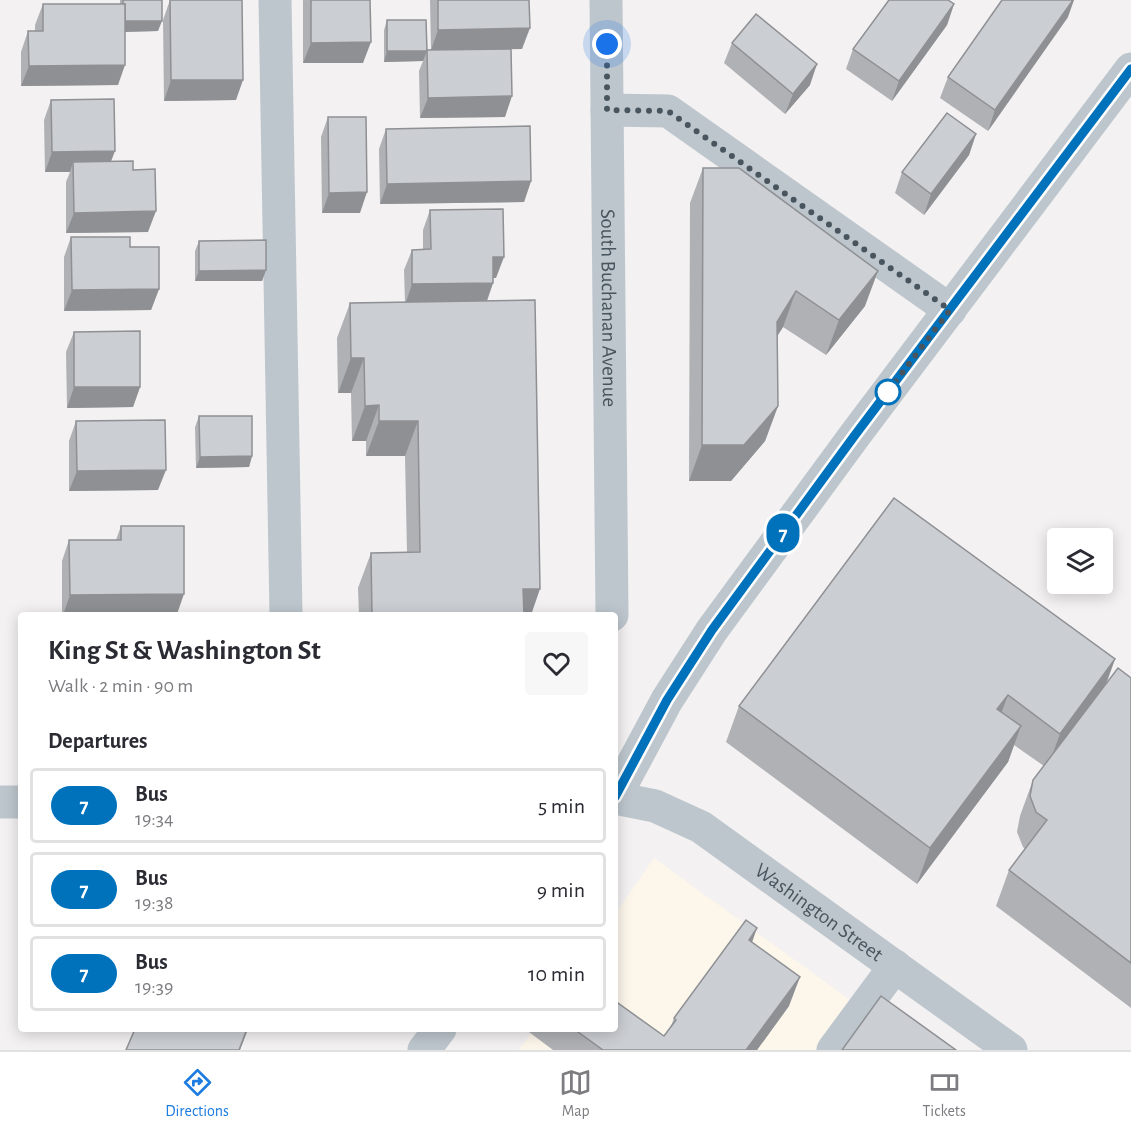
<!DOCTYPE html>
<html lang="en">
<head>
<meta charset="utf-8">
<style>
	body { margin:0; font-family:"Alegreya Sans",sans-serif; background:#f7f7f7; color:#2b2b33; height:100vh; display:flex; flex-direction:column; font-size:22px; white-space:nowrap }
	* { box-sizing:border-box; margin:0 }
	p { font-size:20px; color:#7c7c81 }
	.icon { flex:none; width:33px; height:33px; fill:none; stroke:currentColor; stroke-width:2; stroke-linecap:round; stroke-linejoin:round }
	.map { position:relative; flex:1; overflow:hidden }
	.drawer { position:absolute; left:18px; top:612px; width:600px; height:420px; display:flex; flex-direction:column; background:#fff; border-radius:6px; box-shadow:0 3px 15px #0003 }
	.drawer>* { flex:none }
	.badge { padding:0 12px; border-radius:20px; font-size:21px; line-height:39px }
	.controls { position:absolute; left:1047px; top:528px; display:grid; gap:12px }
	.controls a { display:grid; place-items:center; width:66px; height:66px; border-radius:6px; background:#fff; box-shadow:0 3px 15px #0003; font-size:30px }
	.you { position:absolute; width:30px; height:30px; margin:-15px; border:4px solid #fff; border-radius:50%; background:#1a73e8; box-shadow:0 0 0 9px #1a73e833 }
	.map>.badge { position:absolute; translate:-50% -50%; box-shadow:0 0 0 3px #fff }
	h2 { padding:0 30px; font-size:22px; line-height:54px }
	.round { display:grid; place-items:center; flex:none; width:63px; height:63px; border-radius:6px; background:#f7f7f7 }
	.head { display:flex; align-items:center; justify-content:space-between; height:102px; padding:0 30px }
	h1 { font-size:28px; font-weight:700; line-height:45px }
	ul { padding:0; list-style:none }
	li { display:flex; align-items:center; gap:18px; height:75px; margin:0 12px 9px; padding:0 18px; border:3px solid #e1e1e2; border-radius:6px }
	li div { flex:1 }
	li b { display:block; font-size:22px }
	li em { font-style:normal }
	li .badge { min-width:66px; font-weight:700; text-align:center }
	.menu { display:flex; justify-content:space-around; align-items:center; height:84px; border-top:2px solid #e1e1e2; background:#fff; font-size:16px; color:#7c7c81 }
	.menu a { display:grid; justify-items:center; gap:3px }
	.menu .on { color:#1d7ce0 }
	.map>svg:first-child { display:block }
</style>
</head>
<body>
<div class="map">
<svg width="1131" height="1050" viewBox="0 0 1131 1050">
	<rect width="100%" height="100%" fill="#f3f1f1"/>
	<!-- commercial -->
	<polygon fill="#fcf6eb" points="654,858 919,1050 519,1050 534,1029 615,1029 615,914"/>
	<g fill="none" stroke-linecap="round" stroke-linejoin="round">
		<!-- minor -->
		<g stroke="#bdc6cd" stroke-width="33">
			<polyline points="275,0 286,615"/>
			<path id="s1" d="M 606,0 L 612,615"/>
			<polyline points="607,110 668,111 950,310"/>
			<polyline points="615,797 667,700 712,630 855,435 1131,69"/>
			<path id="s2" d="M 615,798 L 655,806 L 701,827 L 1011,1050"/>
			<polyline points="0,802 21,802"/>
			<polyline points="424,1050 440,1029"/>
			<polyline points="833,1050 895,966"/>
		</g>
	</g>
	<!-- wall -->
	<g fill="#afb1b5">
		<polygon points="120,0 162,0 158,31 125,32 118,85 21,86 21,52 28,31 35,31 35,25 43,4 120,4"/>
		<polygon points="170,0 236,100 164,101 163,20"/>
		<polygon points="303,0 370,0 363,63 303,63"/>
		<polygon points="430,0 529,0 522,49 511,49 505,117 420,118 419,71 423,61 384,62 384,30 387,20 427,51 431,50"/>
		<polygon points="954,4 947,25 892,101 846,69 853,49"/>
		<polygon points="1068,17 988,131 940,98 948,77"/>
		<polygon points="732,43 810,85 785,114 724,63"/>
		<polygon points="51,100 111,161 133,170 148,232 66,233 66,182 70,172 45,172 44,120"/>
		<polygon points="328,117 360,213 322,213 321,137"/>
		<polygon points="386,129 531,181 524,202 380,204 379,149"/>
		<polygon points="976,134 969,155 924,215 895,193 902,172"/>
		<polygon points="703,168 865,306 826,355 783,327 777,336 778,406 765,441 731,481 689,481 690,203"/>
		<polygon points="430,210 496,278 493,278 493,283 487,301 531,615 359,615 358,588 371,553 407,552 405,456 366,456 366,441 352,441 351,393 338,393 337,338 350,303 405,302 404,270 412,250 423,250 423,230"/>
		<polygon points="71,237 130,247 159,289 151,310 64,311 64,257"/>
		<polygon points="199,241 266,270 262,281 195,281 195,251"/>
		<polygon points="74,332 140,387 133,407 67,408 66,352"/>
		<polygon points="199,416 252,456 249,467 196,468 195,427"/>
		<polygon points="76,421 158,490 69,491 69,441"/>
		<polygon points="121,526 177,614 62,615 62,561 69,540 116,540"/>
		<polygon points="1115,659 1106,685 1131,678 1131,1008 996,906 1009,870 1025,849 1023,847 1017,832 1020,816 1033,780 1044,766 1014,745 1008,762 917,884 726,742 739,706"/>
		<polygon points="752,942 789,1006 757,1050 553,1050 525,1029 615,1029 664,1036 671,1026 674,1018"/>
	</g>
	<!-- shaded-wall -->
	<g fill="#8e9094">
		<polygon points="1073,0 1074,0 1068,17 988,131 995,110"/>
		<polygon points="954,4 947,25 892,101 899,81"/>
		<polygon points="123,21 162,21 158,31 120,32"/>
		<polygon points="530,28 522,49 431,50 438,30"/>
		<polygon points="371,42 363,63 303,63 311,43"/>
		<polygon points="387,51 427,51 423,61 384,62"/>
		<polygon points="817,64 810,85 785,114 793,94"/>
		<polygon points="125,65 118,85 21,86 29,66"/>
		<polygon points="171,80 243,80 236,100 164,101"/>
		<polygon points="512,96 505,117 420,118 428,98"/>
		<polygon points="976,134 969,155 924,215 931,194"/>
		<polygon points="115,151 107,172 73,162 70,172 45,172 52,152"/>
		<polygon points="531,181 524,202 380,204 387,184"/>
		<polygon points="367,192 360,213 322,213 329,193"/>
		<polygon points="156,211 148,232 66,233 74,213"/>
		<polygon points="493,257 504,257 496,278 486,278"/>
		<polygon points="266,270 262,281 195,281 199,271"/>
		<polygon points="878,271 865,306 826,355 839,320"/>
		<polygon points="493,283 486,303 405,305 412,284"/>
		<polygon points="159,289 151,310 64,311 72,290"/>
		<polygon points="796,291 783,327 764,357 777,322"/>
		<polygon points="351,358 364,358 351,393 338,393"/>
		<polygon points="74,387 140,387 133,407 67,408"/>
		<polygon points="379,405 366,441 352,441 365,406"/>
		<polygon points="778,406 765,441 731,481 689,481 702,445"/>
		<polygon points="379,421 418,421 405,456 366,456"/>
		<polygon points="252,456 249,467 196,468 200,457"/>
		<polygon points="166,470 158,490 69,491 77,471"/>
		<polygon points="523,589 540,589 531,615 514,615"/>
		<polygon points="184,594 177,614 63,615 70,595"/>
		<polygon points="1115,659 1102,694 1047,769 1060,734"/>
		<polygon points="1008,695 995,730 997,709"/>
		<polygon points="1021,726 1008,762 917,884 930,848"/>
		<polygon points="757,928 747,957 749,940"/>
		<polygon points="800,977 789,1006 757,1050 746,1050"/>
		<polygon points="247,1029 248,1029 240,1050 239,1050"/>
	</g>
	<!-- building -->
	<g fill="#cbced3" stroke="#8e9094" stroke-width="1.5">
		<polygon points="123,0 162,0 162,21 125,21 125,4 123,4"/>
		<polygon points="170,0 242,0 243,80 171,80"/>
		<polygon points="311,0 370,0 371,42 311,43"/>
		<polygon points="438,0 529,0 530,28 438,30"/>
		<polygon points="889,0 948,0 954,4 899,81 853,49"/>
		<polygon points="1002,0 1073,0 995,110 948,77"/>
		<polygon points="43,4 125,4 125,65 29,66 28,31 43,31"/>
		<polygon points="756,14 817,64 793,94 732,43"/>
		<polygon points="387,20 426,20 427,51 387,51"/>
		<polygon points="511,49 512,96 428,98 427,50"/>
		<polygon points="114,99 115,151 52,152 51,100"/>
		<polygon points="947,113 976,134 931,194 902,172"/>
		<polygon points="328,117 366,117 367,192 329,193"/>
		<polygon points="530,126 531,181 387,184 386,129"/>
		<polygon points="133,161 133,170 155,169 156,211 74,213 73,162"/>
		<polygon points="703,168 739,168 878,271 839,320 796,291 777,322 778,406 744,445 702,445"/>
		<polygon points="503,209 504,257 493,257 493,283 412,284 412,250 431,249 430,210"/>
		<polygon points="71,237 130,237 130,247 159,247 159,289 72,290"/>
		<polygon points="266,240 266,270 199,271 199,241"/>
		<polygon points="535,300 540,589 523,589 524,615 372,615 371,553 420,552 418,421 379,421 379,405 365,406 364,358 351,358 350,303"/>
		<polygon points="140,331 140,387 74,387 74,332"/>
		<polygon points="199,416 252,416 252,456 200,457"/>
		<polygon points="165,420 166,470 77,471 76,421"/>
		<polygon points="894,498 1115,659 1060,734 1008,695 997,709 1021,726 930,848 739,706"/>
		<polygon points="121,526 184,526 184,594 70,595 69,540 121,540"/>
		<polygon points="1118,668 1131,678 1131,963 1009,870 1047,820 1036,812 1030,796 1033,780"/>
		<polygon points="746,920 757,928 749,940 800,977 746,1050 603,1050 574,1029 615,1029 615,1001 664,1036 676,1020 674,1018"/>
		<polygon points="881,996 956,1050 842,1050"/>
		<polygon points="135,1029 247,1029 239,1050 126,1050"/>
	</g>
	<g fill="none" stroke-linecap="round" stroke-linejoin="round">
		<defs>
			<polyline id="line" points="615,797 667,700 712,630 855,435 1131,69"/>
		</defs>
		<!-- line casing -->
		<use href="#line" stroke="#fff" stroke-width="14"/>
		<!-- line -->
		<use href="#line" stroke="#0072bc" stroke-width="9"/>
		<!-- walk -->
		<polyline stroke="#49555e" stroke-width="6" stroke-dasharray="0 10.8" points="607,44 607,110 668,111 950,310 883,398 888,392"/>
	</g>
	<!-- markers -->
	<circle fill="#fff" stroke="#0072bc" stroke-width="3" cx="888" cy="392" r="12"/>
	<g text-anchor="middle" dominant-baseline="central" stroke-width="4.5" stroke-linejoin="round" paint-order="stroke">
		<!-- street labels -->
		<g font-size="21" fill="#49555e" stroke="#fff">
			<text stroke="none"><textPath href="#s1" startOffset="308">South Buchanan Avenue</textPath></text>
			<text stroke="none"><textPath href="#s2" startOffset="237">Washington Street</textPath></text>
		</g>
	</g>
</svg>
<div class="controls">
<a><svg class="icon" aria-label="layers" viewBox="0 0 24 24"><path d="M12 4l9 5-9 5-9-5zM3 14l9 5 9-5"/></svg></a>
</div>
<div class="you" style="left:607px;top:44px"></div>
<b class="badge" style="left:783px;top:533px;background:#0072bc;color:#fff">7</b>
<section class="drawer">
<div class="head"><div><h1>King St &amp; Washington St</h1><p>Walk · 2 min · 90 m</p></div><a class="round"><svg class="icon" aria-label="heart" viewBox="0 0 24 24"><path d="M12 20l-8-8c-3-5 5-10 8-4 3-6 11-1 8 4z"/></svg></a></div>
<h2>Departures</h2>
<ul>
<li><span class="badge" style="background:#0072bc;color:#fff">7</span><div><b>Bus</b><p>19:34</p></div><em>5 min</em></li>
<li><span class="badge" style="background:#0072bc;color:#fff">7</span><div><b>Bus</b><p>19:38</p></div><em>9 min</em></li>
<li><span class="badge" style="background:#0072bc;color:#fff">7</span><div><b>Bus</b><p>19:39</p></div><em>10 min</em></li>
</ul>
</section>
</div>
<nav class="menu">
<a class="on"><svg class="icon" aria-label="directions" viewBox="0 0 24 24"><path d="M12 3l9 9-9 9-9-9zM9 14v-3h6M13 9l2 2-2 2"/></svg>Directions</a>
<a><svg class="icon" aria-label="map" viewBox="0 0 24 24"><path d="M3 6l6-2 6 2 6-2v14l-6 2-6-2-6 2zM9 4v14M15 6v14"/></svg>Map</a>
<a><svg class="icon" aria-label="tickets" viewBox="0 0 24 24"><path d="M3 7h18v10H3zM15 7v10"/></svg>Tickets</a>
</nav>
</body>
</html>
